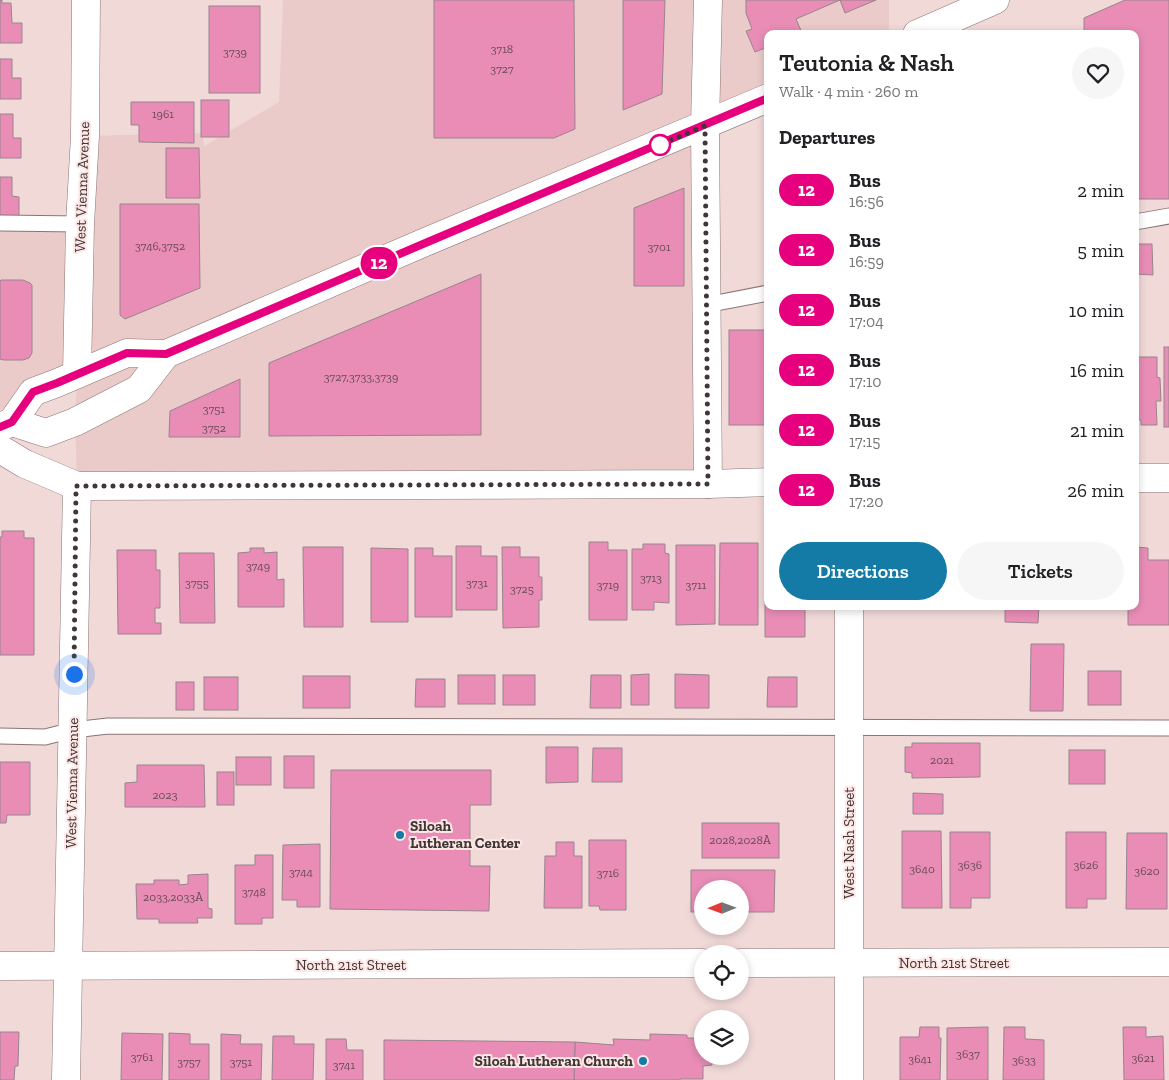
<!DOCTYPE html>
<html lang="en">
<head>
<meta charset="utf-8">
<style>
	body { margin:0; font-family:"Zilla Slab",serif; background:#f6f6f6; color:#202124; height:100vh; display:flex; flex-direction:column; font-size:19px; white-space:nowrap }
	* { box-sizing:border-box; margin:0 }
	p { font-size:16px; color:#757577 }
	.icon { flex:none; width:28px; height:28px; fill:none; stroke:currentColor; stroke-width:2; stroke-linecap:round; stroke-linejoin:round }
	.map { position:relative; flex:1; overflow:hidden }
	.panel { position:absolute; left:764px; top:30px; width:375px; height:580px; display:flex; flex-direction:column; background:#fff; border-radius:10px; box-shadow:0 2px 8px #0003 }
	.panel>* { flex:none }
	.badge { padding:0 10px; border-radius:16px; font-size:18px; line-height:32px }
	.needle { width:32px; rotate:269deg }
	.tools { position:absolute; left:694px; top:880px; display:grid; gap:10px }
	.tools a { display:grid; place-items:center; width:55px; height:55px; border-radius:50%; background:#fff; box-shadow:0 2px 8px #0003; font-size:25px }
	.you { position:absolute; width:25px; height:25px; margin:-12px; border:4px solid #fff; border-radius:50%; background:#1a73e8; box-shadow:0 0 0 8px #1a73e833 }
	.map>.badge { position:absolute; translate:-50% -50%; box-shadow:0 0 0 2px #fff }
	h2 { padding:0 15px; font-size:19px; line-height:45px }
	.round { display:grid; place-items:center; flex:none; width:52px; height:52px; border-radius:26px; background:#f6f6f6 }
	.head { display:flex; align-items:center; justify-content:space-between; height:85px; padding:0 15px }
	h1 { font-size:24px; font-weight:600; line-height:38px }
	.action { display:flex; gap:10px; margin-top:auto; padding:10px 15px }
	.action a { flex:1; height:58px; border-radius:30px; background:#147ba6; color:#fff; font-size:20px; font-weight:600; line-height:58px; text-align:center }
	.action a+a { background:#f6f6f6; color:#202124 }
	ul { padding:0; list-style:none }
	li { display:flex; align-items:center; gap:15px; height:60px; padding:0 15px }
	li div { flex:1 }
	li b { display:block; font-size:19px }
	li em { font-style:normal }
	li .badge { min-width:55px; font-weight:700; text-align:center }
	.map>svg:first-child { display:block }
</style>
</head>
<body>
<div class="map">
<svg width="1169" height="1080" viewBox="0 0 1169 1080">
	<rect width="100%" height="100%" fill="#f1d9d8"/>
	<!-- built -->
	<polygon fill="#ebcbca" points="283,0 889,0 889,34 768,34 767,98 705,126 708,484 77,483 75,422 77,374 0,410 0,223 80,224 85,136 202,133 204,146 279,102"/>
	<!-- building -->
	<g fill="#e98db7" stroke="#98848c">
		<polygon points="0,0 2,0 2,3 11,3 12,23 22,23 22,43 0,43"/>
		<polygon points="434,0 574,0 575,129 554,138 434,138"/>
		<polygon points="623,0 665,0 662,94 623,110"/>
		<polygon points="746,0 876,0 845,13 840,0 796,19 802,33 799,34 768,34 768,47 755,52 746,31 752,29 746,13"/>
		<polygon points="1125,0 1169,0 1169,199 1135,199 1135,34 1084,34 1084,18"/>
		<rect x="209" y="6" width="51" height="87"/>
		<polygon points="0,59 12,59 12,78 21,78 21,99 0,99"/>
		<rect x="201" y="100" width="28" height="37"/>
		<polygon points="131,102 194,102 194,143 139,142 139,125 131,125"/>
		<polygon points="0,114 13,114 13,138 21,138 21,158 0,158"/>
		<polygon points="166,148 199,148 200,198 166,198"/>
		<polygon points="0,177 12,177 12,196 19,197 19,217 0,217"/>
		<polygon points="684,188 684,286 634,286 634,208"/>
		<polygon points="120,204 199,204 200,288 125,319 120,315"/>
		<polygon points="1135,244 1152,244 1153,275 1135,274"/>
		<polygon points="481,274 481,435 269,436 269,363"/>
		<polygon points="1,280 23,280 30,283 32,285 32,353 29,358 23,360 4,360 0,359 0,281"/>
		<rect x="729" y="330" width="39" height="95"/>
		<rect x="1164" y="347" width="5" height="80"/>
		<polygon points="1135,354 1137,354 1137,357 1157,357 1157,377 1160,378 1161,401 1156,401 1157,425 1141,425 1141,420 1135,420"/>
		<polygon points="240,379 240,437 169,437 170,411"/>
		<polygon points="2,531 24,531 24,538 34,538 34,655 0,655 0,537 2,537"/>
		<polygon points="589,542 608,542 608,550 627,550 627,620 589,620"/>
		<polygon points="720,543 758,543 758,625 719,625"/>
		<polygon points="643,544 665,544 665,553 669,554 669,603 654,602 654,610 632,610 632,549 643,549"/>
		<polygon points="676,545 715,545 715,624 676,625"/>
		<polygon points="765,545 768,545 768,606 805,606 805,637 765,637"/>
		<polygon points="456,546 481,546 481,556 497,556 497,610 456,610"/>
		<polygon points="303,547 343,547 343,627 304,627"/>
		<polygon points="502,547 520,547 520,557 539,557 539,577 542,577 542,600 539,600 539,627 503,628"/>
		<polygon points="1135,547 1148,548 1148,560 1169,560 1169,625 1128,625 1128,606 1135,606"/>
		<polygon points="250,548 264,548 264,553 277,552 277,580 284,579 284,607 238,607 238,553 250,552"/>
		<polygon points="371,548 408,549 408,622 371,622"/>
		<polygon points="415,548 433,548 433,556 452,556 452,617 415,617"/>
		<polygon points="117,550 156,550 156,570 160,570 160,608 155,608 155,623 161,623 161,634 118,634"/>
		<polygon points="179,553 214,553 215,623 180,623"/>
		<polygon points="1005,606 1039,606 1038,623 1005,622"/>
		<polygon points="1031,644 1064,644 1063,711 1030,711"/>
		<rect x="1088" y="671" width="33" height="34"/>
		<polygon points="649,674 649,705 631,705 631,675"/>
		<polygon points="675,674 709,675 709,708 675,708"/>
		<rect x="458" y="675" width="37" height="29"/>
		<rect x="503" y="675" width="32" height="30"/>
		<polygon points="591,675 621,675 621,708 590,708"/>
		<rect x="303" y="676" width="47" height="32"/>
		<rect x="204" y="677" width="34" height="33"/>
		<polygon points="768,677 797,677 797,707 767,707"/>
		<polygon points="416,679 445,679 445,707 415,707"/>
		<rect x="176" y="682" width="18" height="28"/>
		<polygon points="912,743 980,743 980,777 912,778 912,773 905,772 905,747 912,747"/>
		<polygon points="546,747 578,747 578,782 546,783"/>
		<polygon points="593,748 622,748 622,782 592,782"/>
		<rect x="1069" y="750" width="36" height="34"/>
		<rect x="284" y="756" width="30" height="32"/>
		<rect x="236" y="757" width="35" height="28"/>
		<polygon points="0,762 30,762 30,815 7,815 6,823 0,823"/>
		<polygon points="137,765 204,765 205,807 125,807 125,783 137,782"/>
		<polygon points="331,770 491,770 491,805 470,805 470,866 490,866 489,911 330,909"/>
		<rect x="217" y="772" width="17" height="33"/>
		<polygon points="913,793 943,794 943,814 913,814"/>
		<rect x="702" y="823" width="77" height="35"/>
		<polygon points="902,831 941,831 942,908 902,908"/>
		<polygon points="950,832 990,832 990,898 971,898 971,908 950,908"/>
		<polygon points="1066,832 1106,832 1106,899 1087,899 1087,908 1066,908"/>
		<polygon points="1127,833 1167,833 1167,909 1126,909"/>
		<polygon points="589,840 626,840 626,910 600,910 599,906 589,906"/>
		<polygon points="556,842 574,842 574,856 582,856 582,908 544,908 545,856 556,856"/>
		<polygon points="320,844 320,907 297,907 297,900 282,900 283,845"/>
		<polygon points="255,855 273,855 273,918 262,918 262,924 235,924 235,865 255,865"/>
		<polygon points="691,870 775,870 774,912 740,912 740,889 702,889 702,912 691,912"/>
		<polygon points="208,874 208,908 212,909 212,918 197,918 198,923 159,923 159,919 137,919 136,884 154,884 154,880 179,880 179,885 188,884 188,875"/>
		<polygon points="920,1027 939,1027 939,1038 941,1038 940,1080 900,1080 900,1037 919,1037"/>
		<polygon points="988,1027 988,1080 947,1080 947,1028"/>
		<polygon points="1004,1027 1025,1027 1025,1039 1044,1040 1044,1080 1003,1080"/>
		<polygon points="1123,1027 1146,1027 1146,1037 1163,1036 1164,1080 1124,1080"/>
		<polygon points="0,1032 19,1032 18,1066 15,1066 14,1080 0,1080"/>
		<polygon points="122,1033 163,1034 162,1080 121,1080"/>
		<polygon points="169,1033 190,1034 190,1044 209,1044 209,1080 169,1080"/>
		<polygon points="221,1034 241,1035 240,1044 262,1044 261,1080 221,1080"/>
		<polygon points="650,1034 687,1035 687,1038 702,1038 702,1056 712,1056 712,1065 703,1066 703,1079 680,1079 680,1080 574,1080 575,1042 614,1045 613,1039 650,1040"/>
		<polygon points="273,1036 294,1036 294,1044 314,1044 313,1080 272,1080"/>
		<polygon points="326,1039 346,1039 347,1050 363,1050 363,1080 326,1080"/>
		<polygon points="384,1040 575,1042 574,1080 384,1080"/>
	</g>
	<g fill="none" stroke-linecap="round" stroke-linejoin="round">
		<defs>
			<g id="service">
				<polyline points="1135,222 1169,216"/>
				<polyline points="0,223 80,224"/>
				<polyline points="706,305 768,293"/>
				<polyline points="0,736 45,737 73,730 108,726 1169,728"/>
			</g>
			<g id="minor">
				<polyline points="708,0 705,126 708,484"/>
				<polyline points="77,374 80,224 85,136 86,0"/>
				<polyline points="849,606 849,1080"/>
				<polyline points="740,963 1169,962"/>
				<polyline points="0,966 702,963"/>
				<polyline points="66,1080 77,486"/>
			</g>
			<g id="secondary">
				<polyline points="917,34 995,0"/>
				<polyline points="12,422 46,433 75,422 139,389 166,354"/>
				<polyline points="0,427 12,422 33,392 57,383 127,353 166,354 423,243 768,98"/>
				<polyline points="0,449 25,464 77,486 708,484 768,482"/>
				<polyline points="1135,478 1169,478"/>
			</g>
		</defs>
		<!-- service casing -->
		<use href="#service" stroke="#8a7574" stroke-width="17"/>
		<!-- minor casing -->
		<use href="#minor" stroke="#8a7574" stroke-width="29"/>
		<!-- secondary casing -->
		<use href="#secondary" stroke="#8a7574" stroke-width="29"/>
		<!-- service -->
		<use href="#service" stroke="#fff" stroke-width="15"/>
		<!-- minor -->
		<use href="#minor" stroke="#fff" stroke-width="28"/>
		<!-- secondary -->
		<use href="#secondary" stroke="#fff" stroke-width="28"/>
	</g>
	<g fill="none" stroke-linecap="round" stroke-linejoin="round">
		<defs>
			<polyline id="line" points="0,427 12,422 33,392 57,383 127,353 166,354 423,244 768,98"/>
		</defs>
		<!-- line casing -->
		<use href="#line" stroke="#fff" stroke-width="11"/>
		<!-- line -->
		<use href="#line" stroke="#e6007e" stroke-width="8"/>
		<!-- walk -->
		<polyline stroke="#3f3636" stroke-width="5" stroke-dasharray="0 9" points="74,674 76,486 708,484 705,126 659,145 660,145"/>
	</g>
	<!-- markers -->
	<circle fill="#fff" stroke="#e6007e" stroke-width="2.5" cx="660" cy="145" r="10"/>
	<g fill="#147ba6" stroke="#fee6e5" stroke-width="2">
		<circle cx="400" cy="835" r="5"/>
		<circle cx="643" cy="1061" r="5"/>
	</g>
	<g text-anchor="middle" dominant-baseline="central" stroke-width="4" stroke-linejoin="round" paint-order="stroke">
		<!-- number labels -->
		<g font-size="12" fill="#6a4c56">
			<text x="502" y="49">3718</text>
			<text x="235" y="52">3739</text>
			<text x="502" y="69">3727</text>
			<text x="163" y="114">1961</text>
			<text x="160" y="246">3746,3752</text>
			<text x="659" y="247">3701</text>
			<text x="361" y="377">3727,3733,3739</text>
			<text x="214" y="409">3751</text>
			<text x="214" y="428">3752</text>
			<text x="258" y="566">3749</text>
			<text x="651" y="578">3713</text>
			<text x="197" y="583">3755</text>
			<text x="477" y="583">3731</text>
			<text x="608" y="585">3719</text>
			<text x="696" y="585">3711</text>
			<text x="522" y="589">3725</text>
			<text x="942" y="760">2021</text>
			<text x="165" y="795">2023</text>
			<text x="740" y="840">2028,2028A</text>
			<text x="970" y="865">3636</text>
			<text x="1086" y="865">3626</text>
			<text x="922" y="869">3640</text>
			<text x="1147" y="871">3620</text>
			<text x="301" y="872">3744</text>
			<text x="608" y="873">3716</text>
			<text x="254" y="892">3748</text>
			<text x="173" y="897">2033,2033A</text>
			<text x="968" y="1054">3637</text>
			<text x="142" y="1057">3761</text>
			<text x="1143" y="1058">3621</text>
			<text x="920" y="1059">3641</text>
			<text x="1024" y="1060">3633</text>
			<text x="189" y="1062">3757</text>
			<text x="241" y="1062">3751</text>
			<text x="344" y="1065">3741</text>
		</g>
		<!-- street labels -->
		<g font-size="15" fill="#3f3636" stroke="#fee6e5">
			<text transform="translate(82 187) rotate(-88)">West Vienna Avenue</text>
			<text transform="translate(72 783) rotate(-89)">West Vienna Avenue</text>
			<text transform="translate(849 843) rotate(-90)">West Nash Street</text>
			<text x="954" y="963">North 21st Street</text>
			<text x="351" y="965">North 21st Street</text>
		</g>
		<!-- poi labels -->
		<g font-size="15" font-weight="bold" fill="#3f3636" stroke="#fee6e5" text-anchor="start">
			<text x="410" y="826">Siloah<tspan x="410" dy="17">Lutheran Center</tspan></text>
			<text x="633" y="1061" text-anchor="end">Siloah Lutheran Church</text>
		</g>
	</g>
</svg>
<div class="tools">
<a><svg class="needle" viewBox="-14 -14 28 28"><path d="M0-13l5 13h-10z" fill="#e53935"/><path d="M0 13l5-13h-10z" fill="#757577"/></svg></a>
<a><svg class="icon" aria-label="locate" viewBox="0 0 24 24"><circle cx="12" cy="12" r="6"/><path d="M12 2v4M12 18v4M2 12h4M18 12h4"/></svg></a>
<a><svg class="icon" aria-label="layers" viewBox="0 0 24 24"><path d="M12 4l9 5-9 5-9-5zM3 14l9 5 9-5"/></svg></a>
</div>
<div class="you" style="left:74px;top:674px"></div>
<b class="badge" style="left:379px;top:263px;background:#e6007e;color:#fff">12</b>
<section class="panel">
<div class="head"><div><h1>Teutonia &amp; Nash</h1><p>Walk · 4 min · 260 m</p></div><a class="round"><svg class="icon" aria-label="heart" viewBox="0 0 24 24"><path d="M12 20l-8-8c-3-5 5-10 8-4 3-6 11-1 8 4z"/></svg></a></div>
<h2>Departures</h2>
<ul>
<li><span class="badge" style="background:#e6007e;color:#fff">12</span><div><b>Bus</b><p>16:56</p></div><em>2 min</em></li>
<li><span class="badge" style="background:#e6007e;color:#fff">12</span><div><b>Bus</b><p>16:59</p></div><em>5 min</em></li>
<li><span class="badge" style="background:#e6007e;color:#fff">12</span><div><b>Bus</b><p>17:04</p></div><em>10 min</em></li>
<li><span class="badge" style="background:#e6007e;color:#fff">12</span><div><b>Bus</b><p>17:10</p></div><em>16 min</em></li>
<li><span class="badge" style="background:#e6007e;color:#fff">12</span><div><b>Bus</b><p>17:15</p></div><em>21 min</em></li>
<li><span class="badge" style="background:#e6007e;color:#fff">12</span><div><b>Bus</b><p>17:20</p></div><em>26 min</em></li>
</ul>
<div class="action"><a>Directions</a><a>Tickets</a></div>
</section>
</div>
</body>
</html>
